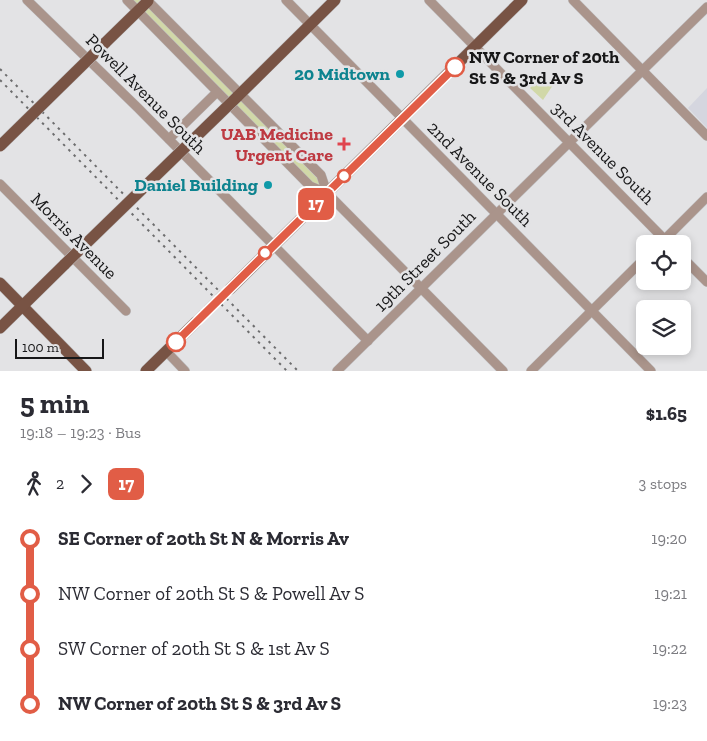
<!DOCTYPE html>
<html lang="en">
<head>
<meta charset="utf-8">
<style>
	body { margin:0; font-family:"Zilla Slab",serif; background:#f2f2f3; color:#2b2b33; height:100vh; display:flex; flex-direction:column; font-size:19px; white-space:nowrap }
	* { box-sizing:border-box; margin:0 }
	p { font-size:16px; color:#7c7c81 }
	.icon { flex:none; width:28px; height:28px; fill:none; stroke:currentColor; stroke-width:2; stroke-linecap:round; stroke-linejoin:round }
	.map { position:relative; height:371px; overflow:hidden }
	.side { display:flex; flex-direction:column; background:#fff; flex:1 }
	.side>* { flex:none }
	.badge { padding:0 10px; border-radius:8px; font-size:18px; line-height:32px }
	.buttons { position:absolute; left:636px; top:235px; display:grid; gap:10px }
	.buttons a { display:grid; place-items:center; width:55px; height:55px; border-radius:8px; background:#fff; box-shadow:0 2px 8px #0003; font-size:25px }
	.scale { position:absolute; left:15px; bottom:12px; width:89px; box-sizing:border-box; padding-left:5px; border:2px solid #171718; border-top:0; font-size:14px; line-height:18px; white-space:nowrap; color:#171718; -webkit-text-stroke:4px #e3e3e5; paint-order:stroke }
	.map>.badge { position:absolute; translate:-50% -50%; box-shadow:0 0 0 2px #fff }
	.legs { display:flex; align-items:center; gap:8px; height:55px; padding:0 20px; font-size:16px }
	.legs p { margin-inline-start:auto }
	.summary { display:flex; align-items:center; justify-content:space-between; height:85px; padding:0 20px }
	h1 { font-size:28px; font-weight:800; line-height:38px }
	ul { padding:0 20px; list-style:none }
	li { display:flex; align-items:center; gap:18px; height:55px; font-size:19px }
	li i { display:grid; place-items:center; width:8px; height:100%; margin:0 6px; background:currentColor }
	li i::after { content:''; width:12px; height:12px; margin:-6px; border:4px solid; border-radius:50%; background:#fff }
	li p { margin-inline-start:auto }
	li:first-child i { background:linear-gradient(#0000 50%,currentColor 0) }
	li:last-child i { background:linear-gradient(currentColor 50%,#0000 0) }
	.map>svg:first-child { display:block }
</style>
</head>
<body>
<div class="map">
<svg width="707" height="371" viewBox="0 0 707 371">
	<rect width="100%" height="100%" fill="#e3e3e5"/>
	<!-- built -->
	<polygon fill="#d5d6df" points="707,88 707,128 688,108"/>
	<!-- green -->
	<g fill="#d1d8a8">
		<polygon points="131,0 142,0 317,178 320,185 312,184"/>
		<polygon points="542,75 553,85 543,100 530,88"/>
	</g>
	<g fill="none" stroke-linecap="round" stroke-linejoin="round">
		<!-- major-tunnel -->
		<polyline stroke="#c4c4c6" stroke-width="11" stroke-dasharray="11 5.5" stroke-linecap="butt" points="196,322 224,294"/>
		<defs>
			<g id="minor">
				<polyline points="27,0 138,108 368,341"/>
				<polyline points="127,0 310,186 327,193 503,371"/>
				<polyline points="147,0 321,175 327,193"/>
				<polyline points="286,0 651,371"/>
				<polyline points="429,0 669,244"/>
				<polyline points="573,0 707,136"/>
				<polyline points="169,139 217,92"/>
				<polyline points="0,184 126,311"/>
				<polyline points="660,244 707,197"/>
				<polyline points="682,257 707,282"/>
				<polyline points="166,351 185,371"/>
				<polyline points="337,371 707,7"/>
				<polyline points="531,371 645,258"/>
			</g>
			<g id="major">
				<polyline points="105,43 148,1"/>
				<polyline points="237,97 335,0"/>
				<polyline points="0,283 86,371"/>
				<polyline points="230,289 522,0"/>
				<polyline points="0,328 65,264"/>
				<polyline points="146,371 196,322"/>
			</g>
		</defs>
		<!-- minor casing -->
		<use href="#minor" stroke="#bebec0" stroke-width="10"/>
		<!-- major casing -->
		<use href="#major" stroke="#bebec0" stroke-width="12"/>
		<!-- minor -->
		<use href="#minor" stroke="#aa948b" stroke-width="9"/>
		<!-- major -->
		<use href="#major" stroke="#785344" stroke-width="11"/>
		<!-- rail -->
		<g stroke="#6d6d6e" stroke-width="2" stroke-dasharray="2.5 5" stroke-linecap="butt">
			<polyline points="0,69 298,371"/>
			<polyline points="0,80 287,371"/>
		</g>
		<defs>
			<g id="major-bridge">
				<polyline points="0,146 105,43"/>
				<polyline points="65,264 237,97"/>
			</g>
		</defs>
		<!-- major-bridge casing -->
		<use href="#major-bridge" stroke="#bebec0" stroke-width="12" stroke-linecap="butt"/>
		<!-- major-bridge -->
		<use href="#major-bridge" stroke="#785344" stroke-width="11"/>
	</g>
	<g fill="none" stroke-linecap="round" stroke-linejoin="round">
		<defs>
			<polyline id="line-1" points="176,342 455,67"/>
		</defs>
		<!-- line-1 casing -->
		<use href="#line-1" stroke="#fff" stroke-width="11"/>
		<!-- line-1 -->
		<use href="#line-1" stroke="#e15d46" stroke-width="8"/>
	</g>
	<!-- markers -->
	<g fill="#fff" stroke="#e15d46" stroke-width="2.5">
		<circle cx="455" cy="67" r="9"/>
		<circle cx="344" cy="176" r="6"/>
		<circle cx="265" cy="253" r="6"/>
		<circle cx="176" cy="342" r="9"/>
	</g>
	<g fill="#0f9aa8" stroke="#e3e3e5" stroke-width="2">
		<circle cx="400" cy="74" r="5"/>
		<circle cx="268" cy="185" r="5"/>
	</g>
	<path fill="#e0444e" stroke="#e3e3e5" stroke-width="2" d="M341.5 136.5h5v5h5v5h-5v5h-5v-5h-5v-5h5z"/>
	<g text-anchor="middle" dominant-baseline="central" stroke-width="5" stroke-linejoin="round" paint-order="stroke">
		<!-- stop labels -->
		<g font-size="18" font-weight="bold" fill="#171718" stroke="#e3e3e5" text-anchor="start">
			<text x="469" y="57">NW Corner of 20th<tspan x="469" dy="21">St S &amp; 3rd Av S</tspan></text>
		</g>
		<!-- culture labels -->
		<g font-size="18" font-weight="bold" fill="#0d838f" stroke="#e3e3e5" text-anchor="end">
			<text x="390" y="74">20 Midtown</text>
			<text x="258" y="185">Daniel Building</text>
		</g>
		<!-- street labels -->
		<g font-size="18" fill="#171718" stroke="#e3e3e5">
			<text transform="translate(146 94) rotate(45)">Powell Avenue South</text>
			<text transform="translate(603 153) rotate(45)">3rd Avenue South</text>
			<text transform="translate(480 174) rotate(45)">2nd Avenue South</text>
			<text transform="translate(74 236) rotate(45)">Morris Avenue</text>
			<text transform="translate(425 261) rotate(-45)">19th Street South</text>
		</g>
		<!-- health labels -->
		<g font-size="18" font-weight="bold" fill="#be3a42" stroke="#e3e3e5" text-anchor="end">
			<text x="333" y="134">UAB Medicine<tspan x="333" dy="21">Urgent Care</tspan></text>
		</g>
	</g>
</svg>
<div class="buttons">
<a><svg class="icon" aria-label="locate" viewBox="0 0 24 24"><circle cx="12" cy="12" r="6"/><path d="M12 2v4M12 18v4M2 12h4M18 12h4"/></svg></a>
<a><svg class="icon" aria-label="layers" viewBox="0 0 24 24"><path d="M12 4l9 5-9 5-9-5zM3 14l9 5 9-5"/></svg></a>
</div>
<div class="scale">100 m</div>
<b class="badge" style="left:316px;top:204px;background:#e15d46;color:#fff">17</b>
</div>
<section class="side">
<div class="summary"><div><h1>5 min</h1><p>19:18 – 19:23 · Bus</p></div><b>$1.65</b></div>
<div class="legs"><svg class="icon" aria-label="walk" viewBox="0 0 24 24"><circle cx="13" cy="4" r="2"/><path d="M13 8l-2 6 4 7M11 14l-3 7M7 12l3-4h3l4 4"/></svg>2<svg class="icon" aria-label="forward" viewBox="0 0 24 24"><path d="M9 5l7 7-7 7"/></svg><b class="badge" style="background:#e15d46;color:#fff">17</b><p>3 stops</p></div>
<ul>
<li><i style="color:#e15d46"></i><b>SE Corner of 20th St N &amp; Morris Av</b><p>19:20</p></li>
<li><i style="color:#e15d46"></i><span>NW Corner of 20th St S &amp; Powell Av S</span><p>19:21</p></li>
<li><i style="color:#e15d46"></i><span>SW Corner of 20th St S &amp; 1st Av S</span><p>19:22</p></li>
<li><i style="color:#e15d46"></i><b>NW Corner of 20th St S &amp; 3rd Av S</b><p>19:23</p></li>
</ul>
</section>
</body>
</html>
